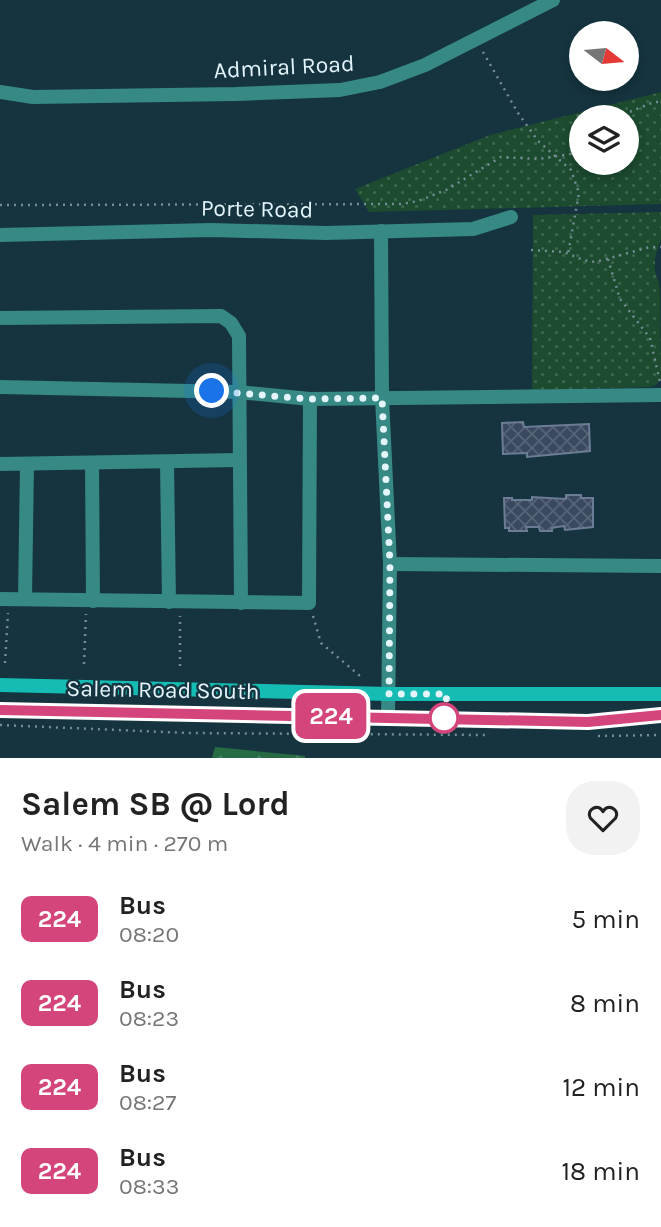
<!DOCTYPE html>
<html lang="en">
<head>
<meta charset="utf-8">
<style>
	body { margin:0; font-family:Karla,sans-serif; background:#f2f2f2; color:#222; height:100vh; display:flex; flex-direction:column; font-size:26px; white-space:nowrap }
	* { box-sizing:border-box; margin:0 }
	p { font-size:23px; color:#767676 }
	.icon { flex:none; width:38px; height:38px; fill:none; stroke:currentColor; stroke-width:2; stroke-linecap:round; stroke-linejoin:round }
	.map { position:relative; height:758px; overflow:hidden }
	.details { display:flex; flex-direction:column; background:#fff; flex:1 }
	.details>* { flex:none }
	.badge { padding:0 14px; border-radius:10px; font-size:24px; line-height:46px }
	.needle { width:46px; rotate:106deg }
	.buttons { position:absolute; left:569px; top:21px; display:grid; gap:14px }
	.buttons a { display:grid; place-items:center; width:70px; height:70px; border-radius:50%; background:#fff; box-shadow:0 4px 10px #0003; font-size:35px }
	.you { position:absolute; width:35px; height:35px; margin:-18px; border:5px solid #fff; border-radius:50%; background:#1a73e8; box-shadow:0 0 0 10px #1a73e833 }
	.map>.badge { position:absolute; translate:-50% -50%; box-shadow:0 0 0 4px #fff }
	.round { display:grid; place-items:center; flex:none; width:74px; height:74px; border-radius:28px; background:#f2f2f2 }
	.summary { display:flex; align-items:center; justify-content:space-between; height:119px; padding:0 21px }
	h1 { font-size:33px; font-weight:700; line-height:52px }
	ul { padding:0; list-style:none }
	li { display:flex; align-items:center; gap:21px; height:84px; padding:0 21px }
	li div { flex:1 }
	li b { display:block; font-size:26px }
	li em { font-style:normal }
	li .badge { min-width:77px; font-weight:700; text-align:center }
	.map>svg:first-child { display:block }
</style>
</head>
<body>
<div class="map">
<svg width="661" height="758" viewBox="0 0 661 758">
	<defs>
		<pattern id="forest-firs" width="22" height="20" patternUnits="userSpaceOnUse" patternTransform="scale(1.75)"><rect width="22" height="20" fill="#266b44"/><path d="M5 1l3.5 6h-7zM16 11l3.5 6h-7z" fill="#458160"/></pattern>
		<pattern id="park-dots" width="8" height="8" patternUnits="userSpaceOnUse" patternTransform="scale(1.75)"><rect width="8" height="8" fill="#1c4b2f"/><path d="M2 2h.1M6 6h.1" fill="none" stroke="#3d664e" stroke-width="1.8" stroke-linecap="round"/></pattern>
		<pattern id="building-cross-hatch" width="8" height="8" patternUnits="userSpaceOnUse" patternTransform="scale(1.75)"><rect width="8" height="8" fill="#3a495f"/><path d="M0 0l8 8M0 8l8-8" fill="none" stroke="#566477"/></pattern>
	</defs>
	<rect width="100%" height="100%" fill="#15343f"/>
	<!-- forest -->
	<polygon fill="url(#forest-firs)" points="215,747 305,756 305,758 212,758"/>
	<!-- park -->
	<g fill="url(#park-dots)" fill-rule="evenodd">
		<path d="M 661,92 L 661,204 L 369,212 L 355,189 L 490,135 ZM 626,117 L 626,163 L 581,163 L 581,117 Z"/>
		<polygon points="661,212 661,239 655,258 655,271 659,283 660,295 661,379 656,385 650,387 532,390 533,215"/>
	</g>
	<!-- building -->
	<g fill="url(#building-cross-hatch)" stroke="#6c7c94" stroke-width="2">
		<polygon points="523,422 524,427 589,424 590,451 527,457 527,453 503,454 502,423"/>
		<polygon points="566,495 581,495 581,498 593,498 593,527 565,530 564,526 557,527 552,528 552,531 540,531 539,527 526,527 527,531 509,531 509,528 505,528 504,498 512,498 512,500 532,500 532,497 566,499"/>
	</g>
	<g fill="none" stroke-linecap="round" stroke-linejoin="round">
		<!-- path -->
		<g stroke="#758d96" stroke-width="2.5" stroke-dasharray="2 5" stroke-linecap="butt">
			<polyline points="483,52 518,113 538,141 571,170 579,193 568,254"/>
			<polyline points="617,117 654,102 661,102"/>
			<polyline points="0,205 402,204 418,201 446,190 501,157 538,159 571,154 581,146"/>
			<polyline points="531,250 564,252 583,260 595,262 650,247 661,247"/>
			<polyline points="608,259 620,299 650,338 660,382"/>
			<polyline points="313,616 321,643 360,676"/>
			<polyline points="5,663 8,613"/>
			<polyline points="84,664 86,614"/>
			<polyline points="180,666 180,616"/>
			<polyline points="0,725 188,733 486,735"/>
			<polyline points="598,736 661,735"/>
		</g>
		<!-- minor -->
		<g stroke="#368984" stroke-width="14">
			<polyline points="0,92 33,97 236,94 340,90 380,82 425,65 553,0"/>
			<polyline points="381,231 382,398 390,564 388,717"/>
			<polyline points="0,235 211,230 326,233 473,229 511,217"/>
			<polyline points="0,318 221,316 231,323 239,336 241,603"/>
			<polyline points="0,387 238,392 310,399 661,395"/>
			<polyline points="167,462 169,602"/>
			<polyline points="92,463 93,601"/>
			<polyline points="0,464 239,460"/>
			<polyline points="390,564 661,566"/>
			<polyline points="0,599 309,603 310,399"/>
			<polyline points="25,599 27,464"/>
		</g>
		<!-- secondary -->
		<g stroke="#15bcb3" stroke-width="14">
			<polyline points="0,685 389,694 661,694"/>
			<polyline points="0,710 588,722 661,715"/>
		</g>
	</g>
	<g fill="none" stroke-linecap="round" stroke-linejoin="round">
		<defs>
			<polyline id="line" points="0,710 588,722 661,715"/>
		</defs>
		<!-- line casing -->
		<use href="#line" stroke="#fff" stroke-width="16"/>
		<!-- line -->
		<use href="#line" stroke="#d4457c" stroke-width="10"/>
		<!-- walk -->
		<polyline stroke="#e3f4fb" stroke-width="7" stroke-dasharray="0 12.6" points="212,391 310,399 382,398 390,564 389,694 447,694 444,718"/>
	</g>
	<!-- markers -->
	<circle fill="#fff" stroke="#d4457c" stroke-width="3.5" cx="444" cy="718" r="14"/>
	<g text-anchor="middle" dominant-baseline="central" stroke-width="5" stroke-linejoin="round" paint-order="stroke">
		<!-- street labels -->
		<g font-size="23" fill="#e3f4fb" stroke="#15343f">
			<text transform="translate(284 67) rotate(-3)">Admiral Road</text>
			<text transform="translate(257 209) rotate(1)">Porte Road</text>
			<text transform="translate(163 690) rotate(1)">Salem Road South</text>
		</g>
	</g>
</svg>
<div class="buttons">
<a><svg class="needle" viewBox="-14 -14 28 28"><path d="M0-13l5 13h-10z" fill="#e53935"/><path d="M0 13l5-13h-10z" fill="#767676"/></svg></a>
<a><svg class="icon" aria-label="layers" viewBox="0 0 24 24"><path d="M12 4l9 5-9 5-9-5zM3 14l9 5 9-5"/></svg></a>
</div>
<div class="you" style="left:212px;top:391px"></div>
<b class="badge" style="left:331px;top:716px;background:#d4457c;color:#fff">224</b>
</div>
<section class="details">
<div class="summary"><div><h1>Salem SB @ Lord</h1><p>Walk · 4 min · 270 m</p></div><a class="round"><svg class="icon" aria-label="heart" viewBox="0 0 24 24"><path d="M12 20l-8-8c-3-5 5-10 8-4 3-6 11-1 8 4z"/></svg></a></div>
<ul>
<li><span class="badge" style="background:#d4457c;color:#fff">224</span><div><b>Bus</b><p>08:20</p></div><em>5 min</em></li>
<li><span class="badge" style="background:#d4457c;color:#fff">224</span><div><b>Bus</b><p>08:23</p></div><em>8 min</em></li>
<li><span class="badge" style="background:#d4457c;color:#fff">224</span><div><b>Bus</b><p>08:27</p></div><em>12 min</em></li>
<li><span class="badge" style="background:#d4457c;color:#fff">224</span><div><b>Bus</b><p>08:33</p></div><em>18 min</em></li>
</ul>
</section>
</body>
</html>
